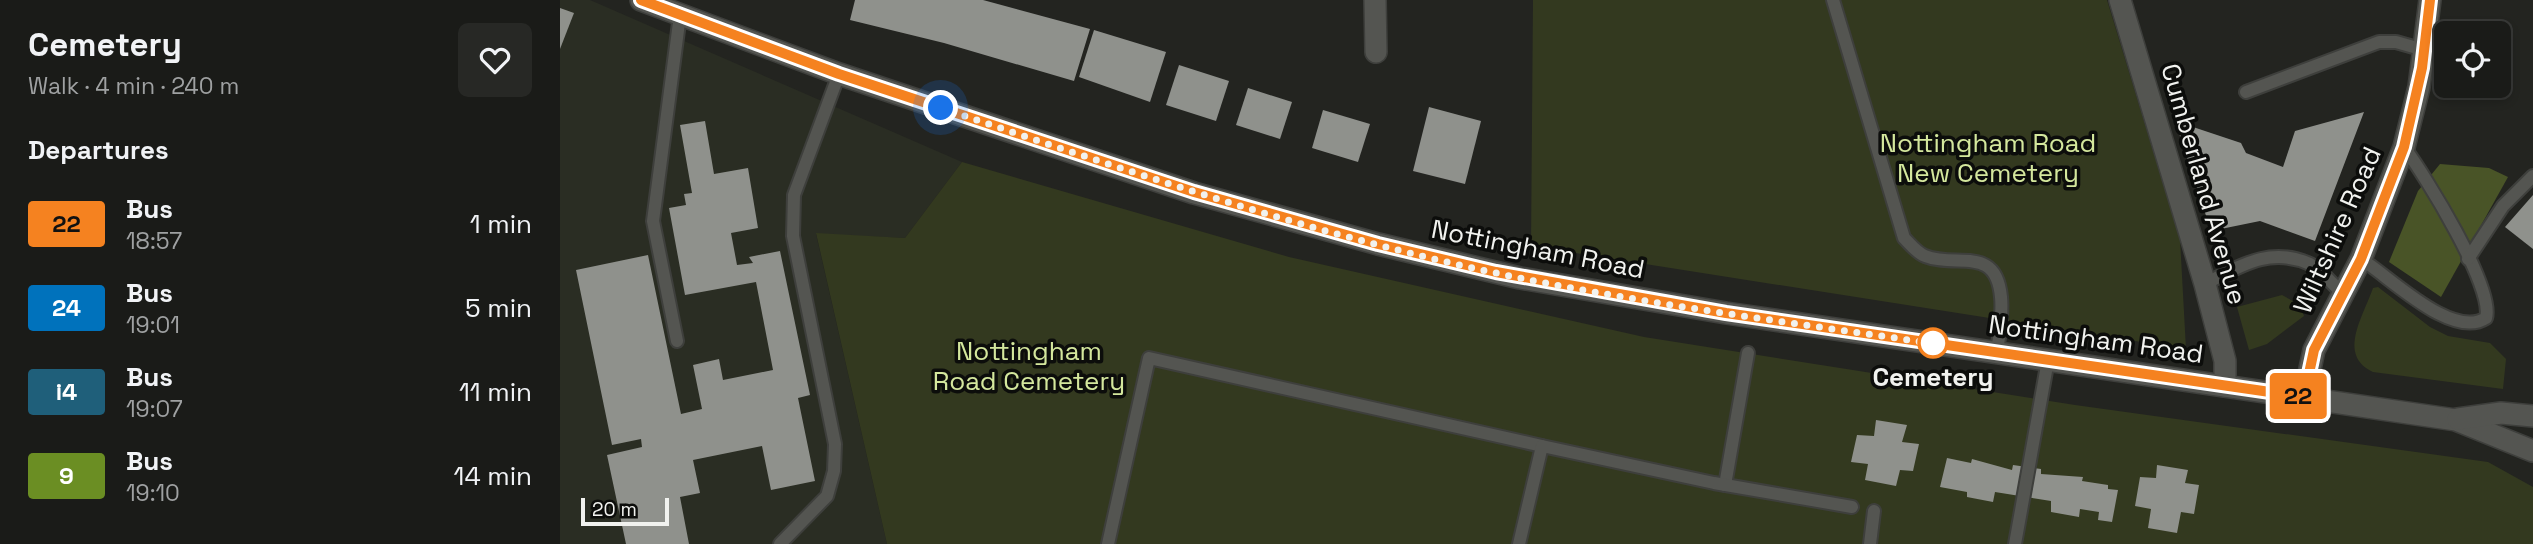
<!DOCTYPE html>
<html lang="en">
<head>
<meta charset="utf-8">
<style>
	body { margin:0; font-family:"Space Grotesk",sans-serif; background:#272825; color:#f1f3f6; height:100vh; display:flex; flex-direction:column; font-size:26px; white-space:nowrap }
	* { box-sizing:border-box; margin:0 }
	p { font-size:23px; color:#9fa1a2 }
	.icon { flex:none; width:38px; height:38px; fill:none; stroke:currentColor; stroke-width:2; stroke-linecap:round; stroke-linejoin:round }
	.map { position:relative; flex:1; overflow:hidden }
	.sheet { display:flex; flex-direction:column; background:#1a1b18; width:560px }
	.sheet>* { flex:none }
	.badge { padding:0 14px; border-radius:5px; font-size:24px; line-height:46px }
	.controls { position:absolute; left:1874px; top:21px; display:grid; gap:14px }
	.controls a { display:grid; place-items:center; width:77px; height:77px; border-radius:10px; background:#1a1b18; box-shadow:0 4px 10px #0003,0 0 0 2px #383937; font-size:35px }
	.scale { position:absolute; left:21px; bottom:18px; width:88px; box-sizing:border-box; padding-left:7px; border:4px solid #f1f2ef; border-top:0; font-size:19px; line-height:24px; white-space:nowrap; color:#f1f2ef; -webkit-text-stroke:5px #0c0d0b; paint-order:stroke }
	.you { position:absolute; width:35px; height:35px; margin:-18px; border:5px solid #fff; border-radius:50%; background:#1a73e8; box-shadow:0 0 0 10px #1a73e833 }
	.map>.badge { position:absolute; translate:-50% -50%; box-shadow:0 0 0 4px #fff }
	h2 { padding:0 28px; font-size:26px; line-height:63px }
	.round { display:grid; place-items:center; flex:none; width:74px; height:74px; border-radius:10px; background:#272825 }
	.overview { display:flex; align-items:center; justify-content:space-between; height:119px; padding:0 28px }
	h1 { font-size:33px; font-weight:800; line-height:52px }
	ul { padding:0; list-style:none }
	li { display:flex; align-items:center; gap:21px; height:84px; padding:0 28px }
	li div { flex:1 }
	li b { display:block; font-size:26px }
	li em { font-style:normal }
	li .badge { min-width:77px; font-weight:700; text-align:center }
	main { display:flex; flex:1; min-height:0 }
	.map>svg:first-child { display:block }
</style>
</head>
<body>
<main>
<section class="sheet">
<div class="overview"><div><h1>Cemetery</h1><p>Walk · 4 min · 240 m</p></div><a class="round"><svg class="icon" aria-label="heart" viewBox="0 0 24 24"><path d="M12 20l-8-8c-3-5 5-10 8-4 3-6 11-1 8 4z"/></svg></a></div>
<h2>Departures</h2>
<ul>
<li><span class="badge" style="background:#f58220;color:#111">22</span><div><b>Bus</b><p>18:57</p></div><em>1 min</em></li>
<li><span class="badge" style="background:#0072bc;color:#fff">24</span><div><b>Bus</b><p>19:01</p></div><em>5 min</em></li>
<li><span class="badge" style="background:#1f5f7a;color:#fff">i4</span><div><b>Bus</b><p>19:07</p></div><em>11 min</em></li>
<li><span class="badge" style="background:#6b8e23;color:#fff">9</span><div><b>Bus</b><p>19:10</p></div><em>14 min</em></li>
</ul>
</section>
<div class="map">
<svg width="1973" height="544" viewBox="0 0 1973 544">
	<rect width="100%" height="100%" fill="#232420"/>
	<!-- built -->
	<polygon fill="#2a2d23" points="0,0 30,0 402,162 345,238 256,234 327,544 0,544"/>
	<!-- green -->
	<g fill="#33391f">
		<polygon points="973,0 1547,0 1620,239 1626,349 971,246"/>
		<polygon points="402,162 729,257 1084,337 1515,405 1928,462 1973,487 1973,544 327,544 256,233 345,238"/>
		<path d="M 1818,287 L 1870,327 L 1888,336 L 1930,343 L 1946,359 L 1943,389 L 1813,372 C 1777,355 1803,317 1813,288 Z"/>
		<polygon points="1722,295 1740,305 1744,316 1707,344 1689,350 1677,307"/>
	</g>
	<!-- forest -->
	<polygon fill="#495427" points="1880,164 1929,168 1948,177 1881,297 1829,262 1858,191"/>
	<!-- building -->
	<g fill="#8f918c">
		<polygon points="295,0 423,0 530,29 514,81 384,43 290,20"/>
		<polygon points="0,8 14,13 0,49"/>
		<polygon points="534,30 606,52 590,102 519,77"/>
		<polygon points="619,65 669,81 656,121 606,105"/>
		<polygon points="688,88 732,102 720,139 676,125"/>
		<polygon points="869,107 921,121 905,184 853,171"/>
		<polygon points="763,110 810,124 798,162 752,148"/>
		<polygon points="1804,112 1755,241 1700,221 1651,231 1615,121 1681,143 1686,153 1723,167 1735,131"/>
		<polygon points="145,121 154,174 188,168 198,228 171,233 177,265 193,263 189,257 220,251 250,395 238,398 255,481 211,490 202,446 133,460 140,493 120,497 129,544 66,544 47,455 82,447 81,439 52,445 16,270 88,255 121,414 142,409 133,365 159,359 163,380 213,370 196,282 125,295 109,208 126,205 124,194 132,193 120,125"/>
		<polygon points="1973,195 1973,249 1945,227"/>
		<polygon points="1316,420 1347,425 1342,442 1359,444 1353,471 1340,470 1336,486 1305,480 1308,464 1291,462 1297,435 1314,436"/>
		<polygon points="1387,458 1411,463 1412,459 1452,470 1453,465 1481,469 1481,474 1523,477 1522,481 1548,485 1548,489 1558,490 1552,522 1538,520 1539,512 1520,509 1519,517 1491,512 1491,501 1435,492 1433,502 1407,497 1407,492 1380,487"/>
		<polygon points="1597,465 1628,470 1625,483 1639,485 1634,514 1621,512 1617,533 1588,528 1591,509 1575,506 1580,477 1596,478"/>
	</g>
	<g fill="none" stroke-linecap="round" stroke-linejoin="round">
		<defs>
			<g id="service">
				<path d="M 1273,0 L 1344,238 C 1350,244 1357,253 1365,256 C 1397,269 1436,244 1441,297 C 1443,315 1439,335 1437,353"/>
				<polyline points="1686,92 1819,42 1836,42 1864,50"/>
				<path d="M 1801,259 C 1830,277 1892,340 1926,318 C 1935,288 1864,174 1844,147"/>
				<polyline points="1908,259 1943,206 1973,176"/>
				<path d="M 1645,284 C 1680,266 1710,246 1750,264 C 1762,270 1773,285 1783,294"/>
				<polyline points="117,341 93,221 120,15"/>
				<polyline points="1165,485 1188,353"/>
				<polyline points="220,544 267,496 274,471 275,444 233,236 234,195 279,74"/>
				<polyline points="548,544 589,358 982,446"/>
				<polyline points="959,544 982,446 1154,483 1292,507"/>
				<polyline points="1310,544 1314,511"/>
				<polyline points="1455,544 1488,360"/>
			</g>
			<g id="minor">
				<polyline points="815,0 816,52"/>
				<polyline points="1560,0 1645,284 1665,361 1665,386"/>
			</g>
			<g id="tertiary">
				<polyline points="81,0 279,74 634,193 818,244 960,278 1166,313 1896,420 1973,451"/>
				<polyline points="1744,397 1754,350 1801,259 1844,147 1859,87 1870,0"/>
				<polyline points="1898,419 1941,413 1973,416"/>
			</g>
		</defs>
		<!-- service casing -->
		<use href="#service" stroke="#3e3f3c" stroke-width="16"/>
		<!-- minor casing -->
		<use href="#minor" stroke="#3e3f3c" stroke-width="24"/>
		<!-- tertiary casing -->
		<use href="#tertiary" stroke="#3e3f3c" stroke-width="24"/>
		<!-- service -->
		<use href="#service" stroke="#545551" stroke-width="12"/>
		<!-- minor -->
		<use href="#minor" stroke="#545551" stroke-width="21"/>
		<!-- tertiary -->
		<use href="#tertiary" stroke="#545551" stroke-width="21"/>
	</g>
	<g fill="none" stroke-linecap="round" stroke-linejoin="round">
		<defs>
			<polyline id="line" points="81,0 279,74 634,192 818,244 936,272 1166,313 1744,397 1754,350 1801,259 1844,147 1862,68 1870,0"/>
		</defs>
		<!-- line casing -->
		<use href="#line" stroke="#fff" stroke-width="16"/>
		<!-- line -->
		<use href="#line" stroke="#f58220" stroke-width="10"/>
		<!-- walk -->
		<path stroke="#f1f2ef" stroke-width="7" stroke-dasharray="0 12.6" d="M 381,108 C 571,172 762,238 960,278 C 1099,306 1242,324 1383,345 L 1373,343"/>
	</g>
	<!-- markers -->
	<circle fill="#fff" stroke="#f58220" stroke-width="3.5" cx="1373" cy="343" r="14"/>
	<g text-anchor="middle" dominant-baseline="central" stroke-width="7" stroke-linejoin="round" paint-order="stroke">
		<!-- park labels -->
		<g font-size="26" fill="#d4e79d" stroke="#0c0d0b">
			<text x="1428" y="143">Nottingham Road<tspan x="1428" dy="30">New Cemetery</tspan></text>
			<text x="469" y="351">Nottingham<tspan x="469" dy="30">Road Cemetery</tspan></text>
		</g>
		<!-- street labels -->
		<g font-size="26" fill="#f1f2ef" stroke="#0c0d0b">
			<text transform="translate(1644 184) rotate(74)">Cumberland Avenue</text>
			<text transform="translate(1777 230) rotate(-66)">Wiltshire Road</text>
			<text transform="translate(978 249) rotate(11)">Nottingham Road</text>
			<text transform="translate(1536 339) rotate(8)">Nottingham Road</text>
		</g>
		<!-- stop labels -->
		<g font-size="26" font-weight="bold" fill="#f1f2ef" stroke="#0c0d0b">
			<text x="1373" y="377">Cemetery</text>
		</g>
	</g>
</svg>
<div class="controls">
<a><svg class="icon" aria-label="locate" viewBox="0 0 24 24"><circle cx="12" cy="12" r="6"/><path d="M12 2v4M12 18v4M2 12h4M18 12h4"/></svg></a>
</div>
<div class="scale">20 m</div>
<div class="you" style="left:381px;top:108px"></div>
<b class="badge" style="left:1738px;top:396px;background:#f58220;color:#111">22</b>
</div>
</main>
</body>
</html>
